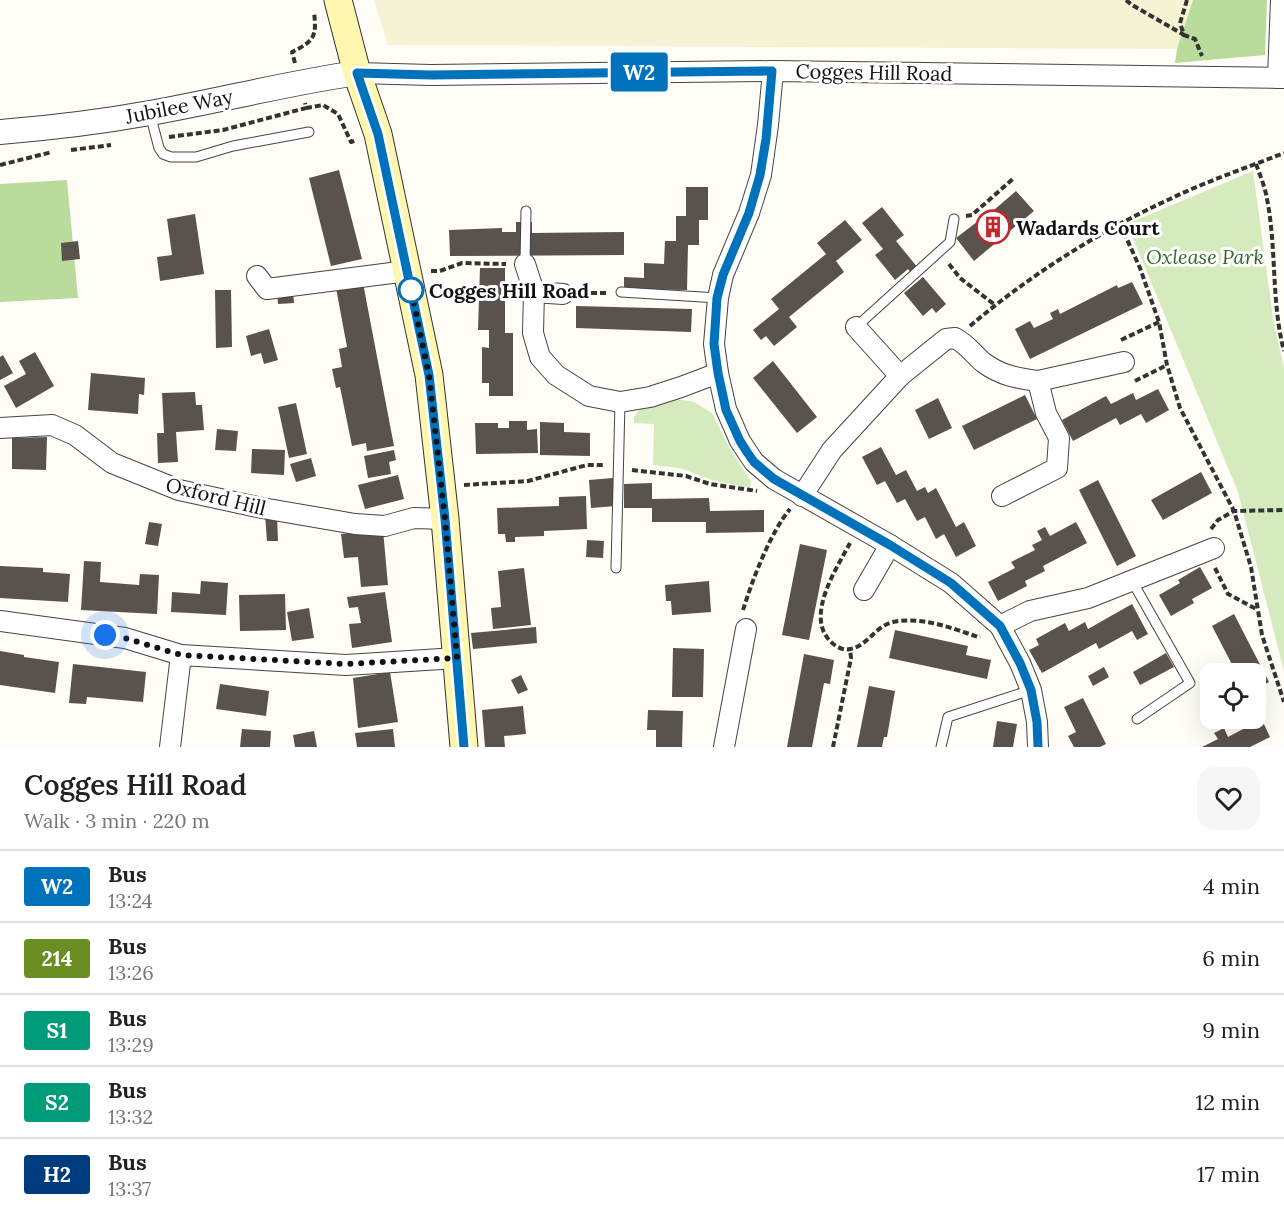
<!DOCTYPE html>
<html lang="en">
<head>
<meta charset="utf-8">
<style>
	body { margin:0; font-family:Lora,serif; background:#f6f6f6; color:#222; height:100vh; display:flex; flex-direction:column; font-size:22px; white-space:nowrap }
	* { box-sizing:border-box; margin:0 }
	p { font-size:20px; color:#767676 }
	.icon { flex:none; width:33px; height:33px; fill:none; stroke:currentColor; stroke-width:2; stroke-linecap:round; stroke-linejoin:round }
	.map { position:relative; height:747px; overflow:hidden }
	.drawer { display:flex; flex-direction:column; background:#fff; flex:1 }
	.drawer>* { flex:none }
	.badge { padding:0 12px; border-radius:4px; font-size:21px; line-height:39px }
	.fabs { position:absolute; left:1200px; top:663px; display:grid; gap:12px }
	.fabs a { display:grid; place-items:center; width:66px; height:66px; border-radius:12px; background:#fff; box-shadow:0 6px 24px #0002; font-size:30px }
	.you { position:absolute; width:30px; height:30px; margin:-15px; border:4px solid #fff; border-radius:50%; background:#1a73e8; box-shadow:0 0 0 9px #1a73e833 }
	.map>.badge { position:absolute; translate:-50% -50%; box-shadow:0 0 0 3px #fff }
	.round { display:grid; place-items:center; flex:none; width:63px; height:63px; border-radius:18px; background:#f6f6f6 }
	.head { display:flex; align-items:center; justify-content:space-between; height:102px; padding:0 24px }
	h1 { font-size:28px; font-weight:600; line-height:45px }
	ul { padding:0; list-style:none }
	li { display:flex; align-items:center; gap:18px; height:72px; padding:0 24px; border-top:2px solid #e0e0e0 }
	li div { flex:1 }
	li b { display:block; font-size:22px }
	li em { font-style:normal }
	li .badge { min-width:66px; font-weight:700; text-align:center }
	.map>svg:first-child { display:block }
</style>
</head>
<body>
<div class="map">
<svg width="1284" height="747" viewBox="0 0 1284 747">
	<rect width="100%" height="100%" fill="#fffdf5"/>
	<!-- farmland -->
	<polygon fill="#f6f3d4" points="374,0 1193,0 1177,49 388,45"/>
	<!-- green -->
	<g fill="#d5ebbd">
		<polygon points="1253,171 1274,325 1284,367 1284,671 1238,492 1127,224"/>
		<polygon points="677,399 694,402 712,413 729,447 751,481 750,488 712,480 680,468 653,465 654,424 634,423 634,417 639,410"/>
	</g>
	<!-- forest -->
	<g fill="#b9dc9c">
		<polygon points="1193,0 1267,0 1265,55 1175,63 1177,49"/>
		<polygon points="67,180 78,298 0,302 0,184"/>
	</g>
	<!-- building -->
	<g fill="#5a524d">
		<polygon points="339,170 362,259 331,266 309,178"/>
		<polygon points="686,187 708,187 708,220 699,220 699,245 688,245 687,290 624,289 624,277 644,278 644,263 664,264 665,241 676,241 676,216 686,216"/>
		<polygon points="1016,191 1034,211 974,261 956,238 986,215 987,216"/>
		<polygon points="882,207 904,235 896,241 918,268 911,273 908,269 895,280 875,255 883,249 862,223"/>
		<polygon points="195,214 204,274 160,281 157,257 172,255 167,219"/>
		<polygon points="845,220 862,240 836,261 844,272 789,317 797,327 774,346 766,336 761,340 753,330 779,309 771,299 826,254 817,243"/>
		<polygon points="516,222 532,222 532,233 624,232 624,255 450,256 449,230 502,228 502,232 516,232"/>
		<polygon points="78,241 80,259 62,261 61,243"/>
		<polygon points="480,268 505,268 505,333 513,333 513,396 489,396 489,383 482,383 482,347 489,348 489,330 478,330"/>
		<polygon points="923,277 946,304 936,313 932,308 923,316 904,293"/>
		<polygon points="1132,282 1143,304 1030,359 1015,329 1030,321 1034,328 1053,319 1050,313 1058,309 1060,314 1117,285 1118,288"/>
		<polygon points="363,283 394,446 367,451 366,443 352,446 340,387 336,388 332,369 342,367 339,349 347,347 336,288"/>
		<polygon points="215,290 231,290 232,347 216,348"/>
		<polygon points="277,292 293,292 294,303 278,304"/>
		<polygon points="576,306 692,309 691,332 576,328"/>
		<polygon points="269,329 278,360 264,364 261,353 251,356 246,336"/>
		<polygon points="35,352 54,386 16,408 4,386 26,374 19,361"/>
		<polygon points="3,355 13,373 0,380 0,357"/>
		<polygon points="773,361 817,417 797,433 753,378"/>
		<polygon points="91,373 145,378 144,395 139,394 138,414 88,410"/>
		<polygon points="1158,389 1169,410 1146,423 1141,414 1120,425 1116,418 1073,441 1062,420 1106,396 1111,404 1133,393 1136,400"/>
		<polygon points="195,392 196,405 202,405 204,430 176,432 178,462 158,463 157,433 164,433 162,393"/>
		<polygon points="1025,395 1037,419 974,450 962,426"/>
		<polygon points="938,398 952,428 929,439 915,410"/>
		<polygon points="296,403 307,454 289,458 278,407"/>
		<polygon points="509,421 527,421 527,430 537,429 538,453 476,454 475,423 498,423 498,428 509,428"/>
		<polygon points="540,422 564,423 564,432 590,433 590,456 540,455"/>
		<polygon points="217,429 238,431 236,451 215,450"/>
		<polygon points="47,437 46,470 12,469 12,438"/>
		<polygon points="881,447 896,475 906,470 917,491 925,487 928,493 936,488 956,527 964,522 976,546 956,557 944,534 936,539 925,517 917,521 905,499 897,503 885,481 877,485 862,457"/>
		<polygon points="252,449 285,450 284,475 251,473"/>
		<polygon points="394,450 396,460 389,462 391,474 368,478 364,456"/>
		<polygon points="311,458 316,476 296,482 290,464"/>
		<polygon points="1201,472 1212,493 1163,520 1151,500"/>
		<polygon points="398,475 404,499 365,509 358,485"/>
		<polygon points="613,478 616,506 591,508 589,480"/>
		<polygon points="1098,480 1136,556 1117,566 1079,490"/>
		<polygon points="652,483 652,499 709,498 710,511 764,510 764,532 706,533 706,522 652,522 652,508 624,508 624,484"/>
		<polygon points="586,496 587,529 544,531 544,536 515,537 515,542 506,542 505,534 498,534 497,508 559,506 559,497"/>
		<polygon points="265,515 277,515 278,541 267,541"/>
		<polygon points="149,522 162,524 158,546 145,544"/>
		<polygon points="1076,522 1087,543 1043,566 1045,571 1025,581 1027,586 998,601 988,582 1015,568 1011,562 1035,550 1032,545 1042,540 1037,531 1045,527 1050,536"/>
		<polygon points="383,530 388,585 361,587 358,557 344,558 341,534"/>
		<polygon points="587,540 604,541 603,558 586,557"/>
		<polygon points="800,544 827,550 809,640 782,635"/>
		<polygon points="84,561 101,562 100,582 139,585 140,574 159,575 157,614 81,610"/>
		<polygon points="0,566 43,568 43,572 70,574 68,602 0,598"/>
		<polygon points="1200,567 1212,588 1192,599 1194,603 1171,616 1159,595 1180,583 1178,580"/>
		<polygon points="524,568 531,625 493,629 491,608 501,607 498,571"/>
		<polygon points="201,581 228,583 226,615 171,612 172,592 200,594"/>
		<polygon points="709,581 711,612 672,615 671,601 666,601 665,585"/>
		<polygon points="385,592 392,642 352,648 349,624 361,623 358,607 349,608 347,597"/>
		<polygon points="285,594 286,630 240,631 239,595"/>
		<polygon points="1132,604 1148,634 1137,640 1132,631 1099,649 1096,643 1042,673 1029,650 1039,645 1036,639 1065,623 1069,631 1085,622 1088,629"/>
		<polygon points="309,608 314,638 292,641 287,612"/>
		<polygon points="1234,614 1269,682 1256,689 1256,674 1237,674 1212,626"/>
		<polygon points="536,627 537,643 473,649 471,633"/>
		<polygon points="895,630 968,646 966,655 991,660 987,679 889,658"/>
		<polygon points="673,648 704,649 703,697 672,697"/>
		<polygon points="0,651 24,655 24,657 59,662 55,693 0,685"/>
		<polygon points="1166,653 1174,667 1140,685 1133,672"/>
		<polygon points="804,654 834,660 830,684 824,683 812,747 787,747"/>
		<polygon points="73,664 146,672 143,702 87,697 86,704 69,703"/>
		<polygon points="1104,667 1109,677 1093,686 1088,676"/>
		<polygon points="390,672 398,722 358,728 353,678"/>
		<polygon points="521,675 528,690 518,694 511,680"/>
		<polygon points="220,684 269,691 266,716 216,709"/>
		<polygon points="869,686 895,691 887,737 884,737 882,747 857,747"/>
		<polygon points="1083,698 1106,744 1100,747 1074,747 1068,736 1076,732 1064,707"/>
		<polygon points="523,706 526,734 504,736 505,747 485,747 482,710"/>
		<polygon points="648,710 683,711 682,747 656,747 656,730 647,730"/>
		<polygon points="1246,718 1252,718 1254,724 1262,720 1270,737 1250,747 1202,747 1218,739 1214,733 1224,728 1228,737 1245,728 1242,721"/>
		<polygon points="997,721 1017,724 1013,747 993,747"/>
		<polygon points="242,729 271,731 270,747 240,747"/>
		<polygon points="393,729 395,747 357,747 355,733"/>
		<polygon points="314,731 317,747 295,747 293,735"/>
	</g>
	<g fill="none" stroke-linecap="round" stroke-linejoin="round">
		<defs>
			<g id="service">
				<polyline points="150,114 159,148 163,154 171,157 196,157 233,146 309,132"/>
				<polyline points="525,264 526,211"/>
				<polyline points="621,292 718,298"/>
				<polyline points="856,327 950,242 954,219"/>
				<polyline points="616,568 620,402"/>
				<polyline points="1132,581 1190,683 1137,719"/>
				<polyline points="941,747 948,717 1031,690"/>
			</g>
			<g id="minor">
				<polyline points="773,71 768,125 761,175 749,213 723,275 718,298 714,344 718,373 726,409 740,441 754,462 774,479 890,545 951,583 1000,626 1020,663 1031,690 1037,722 1038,747"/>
				<polyline points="357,73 431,75 773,71 1284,78"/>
				<polyline points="1278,78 1281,0"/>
				<polyline points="525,264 534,292 533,333 540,357 556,375 589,396 620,402 650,397 681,387 718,373"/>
				<polyline points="257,276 267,289 407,271"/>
				<polyline points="534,292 563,294"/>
				<polyline points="856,327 900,376"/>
				<polyline points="1038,381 1124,362"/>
				<polyline points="0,428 52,425 75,435 112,463 179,490 262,508 355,524 385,526 414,518 445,519"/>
				<path d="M 802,496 L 832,450 L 900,376 L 946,339 L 955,338 C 967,344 974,355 984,363 C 1002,376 1017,378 1038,381 L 1046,413 L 1059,438 L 1057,468 L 1002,496"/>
				<polyline points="864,590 890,545"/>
				<polyline points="0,621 125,638 181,655 346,665 457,658"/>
				<polyline points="1000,626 1030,611 1088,598 1214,548"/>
				<polyline points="170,747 181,655"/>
				<polyline points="724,747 746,629"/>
			</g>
			<path id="tertiary" d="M 0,132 C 50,128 100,122 150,113 C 219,101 287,83 357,73"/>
			<polyline id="secondary" points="338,0 357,73 378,134 429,375 445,519 464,747"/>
		</defs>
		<!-- service casing -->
		<use href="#service" stroke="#444" stroke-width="11"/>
		<!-- minor casing -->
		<use href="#minor" stroke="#444" stroke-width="22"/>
		<!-- tertiary casing -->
		<use href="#tertiary" stroke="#444" stroke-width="26"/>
		<!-- secondary casing -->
		<use href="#secondary" stroke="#333" stroke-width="29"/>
		<!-- path -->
		<g stroke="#333" stroke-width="4" stroke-dasharray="6 3" stroke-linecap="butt">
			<polyline points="1126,0 1132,5 1184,35"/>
			<polyline points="1187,0 1180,23 1184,35 1195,39 1202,56"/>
			<path d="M 295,63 L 292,52 C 314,41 317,37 314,12"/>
			<polyline points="306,108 323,105 338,114 351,142 357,140"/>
			<polyline points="169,137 223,130 306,108 305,103"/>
			<polyline points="71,150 111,145"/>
			<path d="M 1256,164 C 1260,175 1265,187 1267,199 C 1277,250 1271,302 1284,351"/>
			<polyline points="0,165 52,152"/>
			<polyline points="966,216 972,215 1014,178"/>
			<polyline points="1120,224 1140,268 1159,322 1167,365 1180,408 1234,511 1251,567 1262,635 1284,702"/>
			<polyline points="949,264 960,278 995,305"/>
			<polyline points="431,271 440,271 462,263 506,264"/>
			<polyline points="582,293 608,293"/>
			<path d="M 970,326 C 1030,275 1098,232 1170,199 C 1207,181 1246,168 1284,153"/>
			<polyline points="1121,340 1159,322"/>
			<polyline points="1135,381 1167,365"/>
			<polyline points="632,470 686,476 710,484 757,491"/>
			<polyline points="464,485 528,481 587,465 604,465"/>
			<polyline points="1211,529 1218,520 1234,511 1284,510"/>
			<path d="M 850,543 C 837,568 805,615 830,641 C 835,646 843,651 850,649 C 868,646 875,626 893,622 C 921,616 952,628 978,637 L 980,636"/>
			<polyline points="1215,568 1228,594 1256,609"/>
			<path d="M 743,610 C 752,581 770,533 790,509"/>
			<polyline points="833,747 851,658 850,649"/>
		</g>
		<!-- service -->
		<use href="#service" stroke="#fff" stroke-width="9"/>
		<!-- minor -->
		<use href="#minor" stroke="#fff" stroke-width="20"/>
		<!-- tertiary -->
		<use href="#tertiary" stroke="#fff" stroke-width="24"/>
		<!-- secondary -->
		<use href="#secondary" stroke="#fff6b0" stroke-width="27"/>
	</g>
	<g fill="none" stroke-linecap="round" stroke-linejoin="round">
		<defs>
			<polyline id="line" points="464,747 445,519 429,375 378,134 357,73 431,75 772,71 766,139 760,175 749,213 723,275 717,298 714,344 718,373 726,410 740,441 747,452 754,462 774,479 890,545 951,583 1000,626 1020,663 1031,690 1037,722 1038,747"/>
		</defs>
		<!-- line casing -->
		<use href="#line" stroke="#fff" stroke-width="14"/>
		<!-- line -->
		<use href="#line" stroke="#0072bc" stroke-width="9"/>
		<!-- walk -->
		<polyline stroke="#111" stroke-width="6" stroke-dasharray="0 10.8" points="105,635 125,638 181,655 346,664 457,658 445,519 429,375 411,290"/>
	</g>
	<!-- icons -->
	<defs>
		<symbol id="building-ring" viewBox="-11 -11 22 22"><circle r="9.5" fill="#fff" stroke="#c4262e" stroke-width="1.5"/><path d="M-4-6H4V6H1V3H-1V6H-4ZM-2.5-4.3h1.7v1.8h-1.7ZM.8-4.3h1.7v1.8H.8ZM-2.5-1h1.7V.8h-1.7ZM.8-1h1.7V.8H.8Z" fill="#c4262e"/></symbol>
	</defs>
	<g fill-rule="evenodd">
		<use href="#building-ring" x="974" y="208" width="38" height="38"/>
	</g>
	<!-- markers -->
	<circle fill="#fff" stroke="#0072bc" stroke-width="3" cx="411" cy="290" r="12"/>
	<g text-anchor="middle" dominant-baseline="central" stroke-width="6" stroke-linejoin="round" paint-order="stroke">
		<!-- street labels -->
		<g font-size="20" fill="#111" stroke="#fff">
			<text transform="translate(874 72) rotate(1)">Cogges Hill Road</text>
			<text transform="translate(179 106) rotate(-11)">Jubilee Way</text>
			<text transform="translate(216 496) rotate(14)">Oxford Hill</text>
		</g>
		<!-- poi labels -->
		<g font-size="20" font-weight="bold" fill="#111" stroke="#fff" text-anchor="start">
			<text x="1016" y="227">Wadards Court</text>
		</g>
		<!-- park labels -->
		<g font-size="20" font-style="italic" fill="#2f6b1f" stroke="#fff">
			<text x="1205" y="256">Oxlease Park</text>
		</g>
		<!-- stop labels -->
		<g font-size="20" font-weight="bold" fill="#111" stroke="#fff" text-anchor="start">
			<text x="429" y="290">Cogges Hill Road</text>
		</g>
	</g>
</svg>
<div class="fabs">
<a><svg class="icon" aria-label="locate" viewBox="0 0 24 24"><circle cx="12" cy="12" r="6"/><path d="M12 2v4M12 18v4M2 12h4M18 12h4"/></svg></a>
</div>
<div class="you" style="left:105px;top:635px"></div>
<b class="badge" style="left:639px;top:72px;background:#0072bc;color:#fff">W2</b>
</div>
<section class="drawer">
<div class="head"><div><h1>Cogges Hill Road</h1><p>Walk · 3 min · 220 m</p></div><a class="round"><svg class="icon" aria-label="heart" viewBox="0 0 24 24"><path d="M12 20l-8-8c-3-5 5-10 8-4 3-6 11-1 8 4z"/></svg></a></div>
<ul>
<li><span class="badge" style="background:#0072bc;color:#fff">W2</span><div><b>Bus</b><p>13:24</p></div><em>4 min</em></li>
<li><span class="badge" style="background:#6b8e23;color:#fff">214</span><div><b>Bus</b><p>13:26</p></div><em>6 min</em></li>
<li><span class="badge" style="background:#009b79;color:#fff">S1</span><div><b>Bus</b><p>13:29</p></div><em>9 min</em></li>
<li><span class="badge" style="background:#009b79;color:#fff">S2</span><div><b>Bus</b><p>13:32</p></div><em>12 min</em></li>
<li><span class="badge" style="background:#003b80;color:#fff">H2</span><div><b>Bus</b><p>13:37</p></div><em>17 min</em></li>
</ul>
</section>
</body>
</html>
